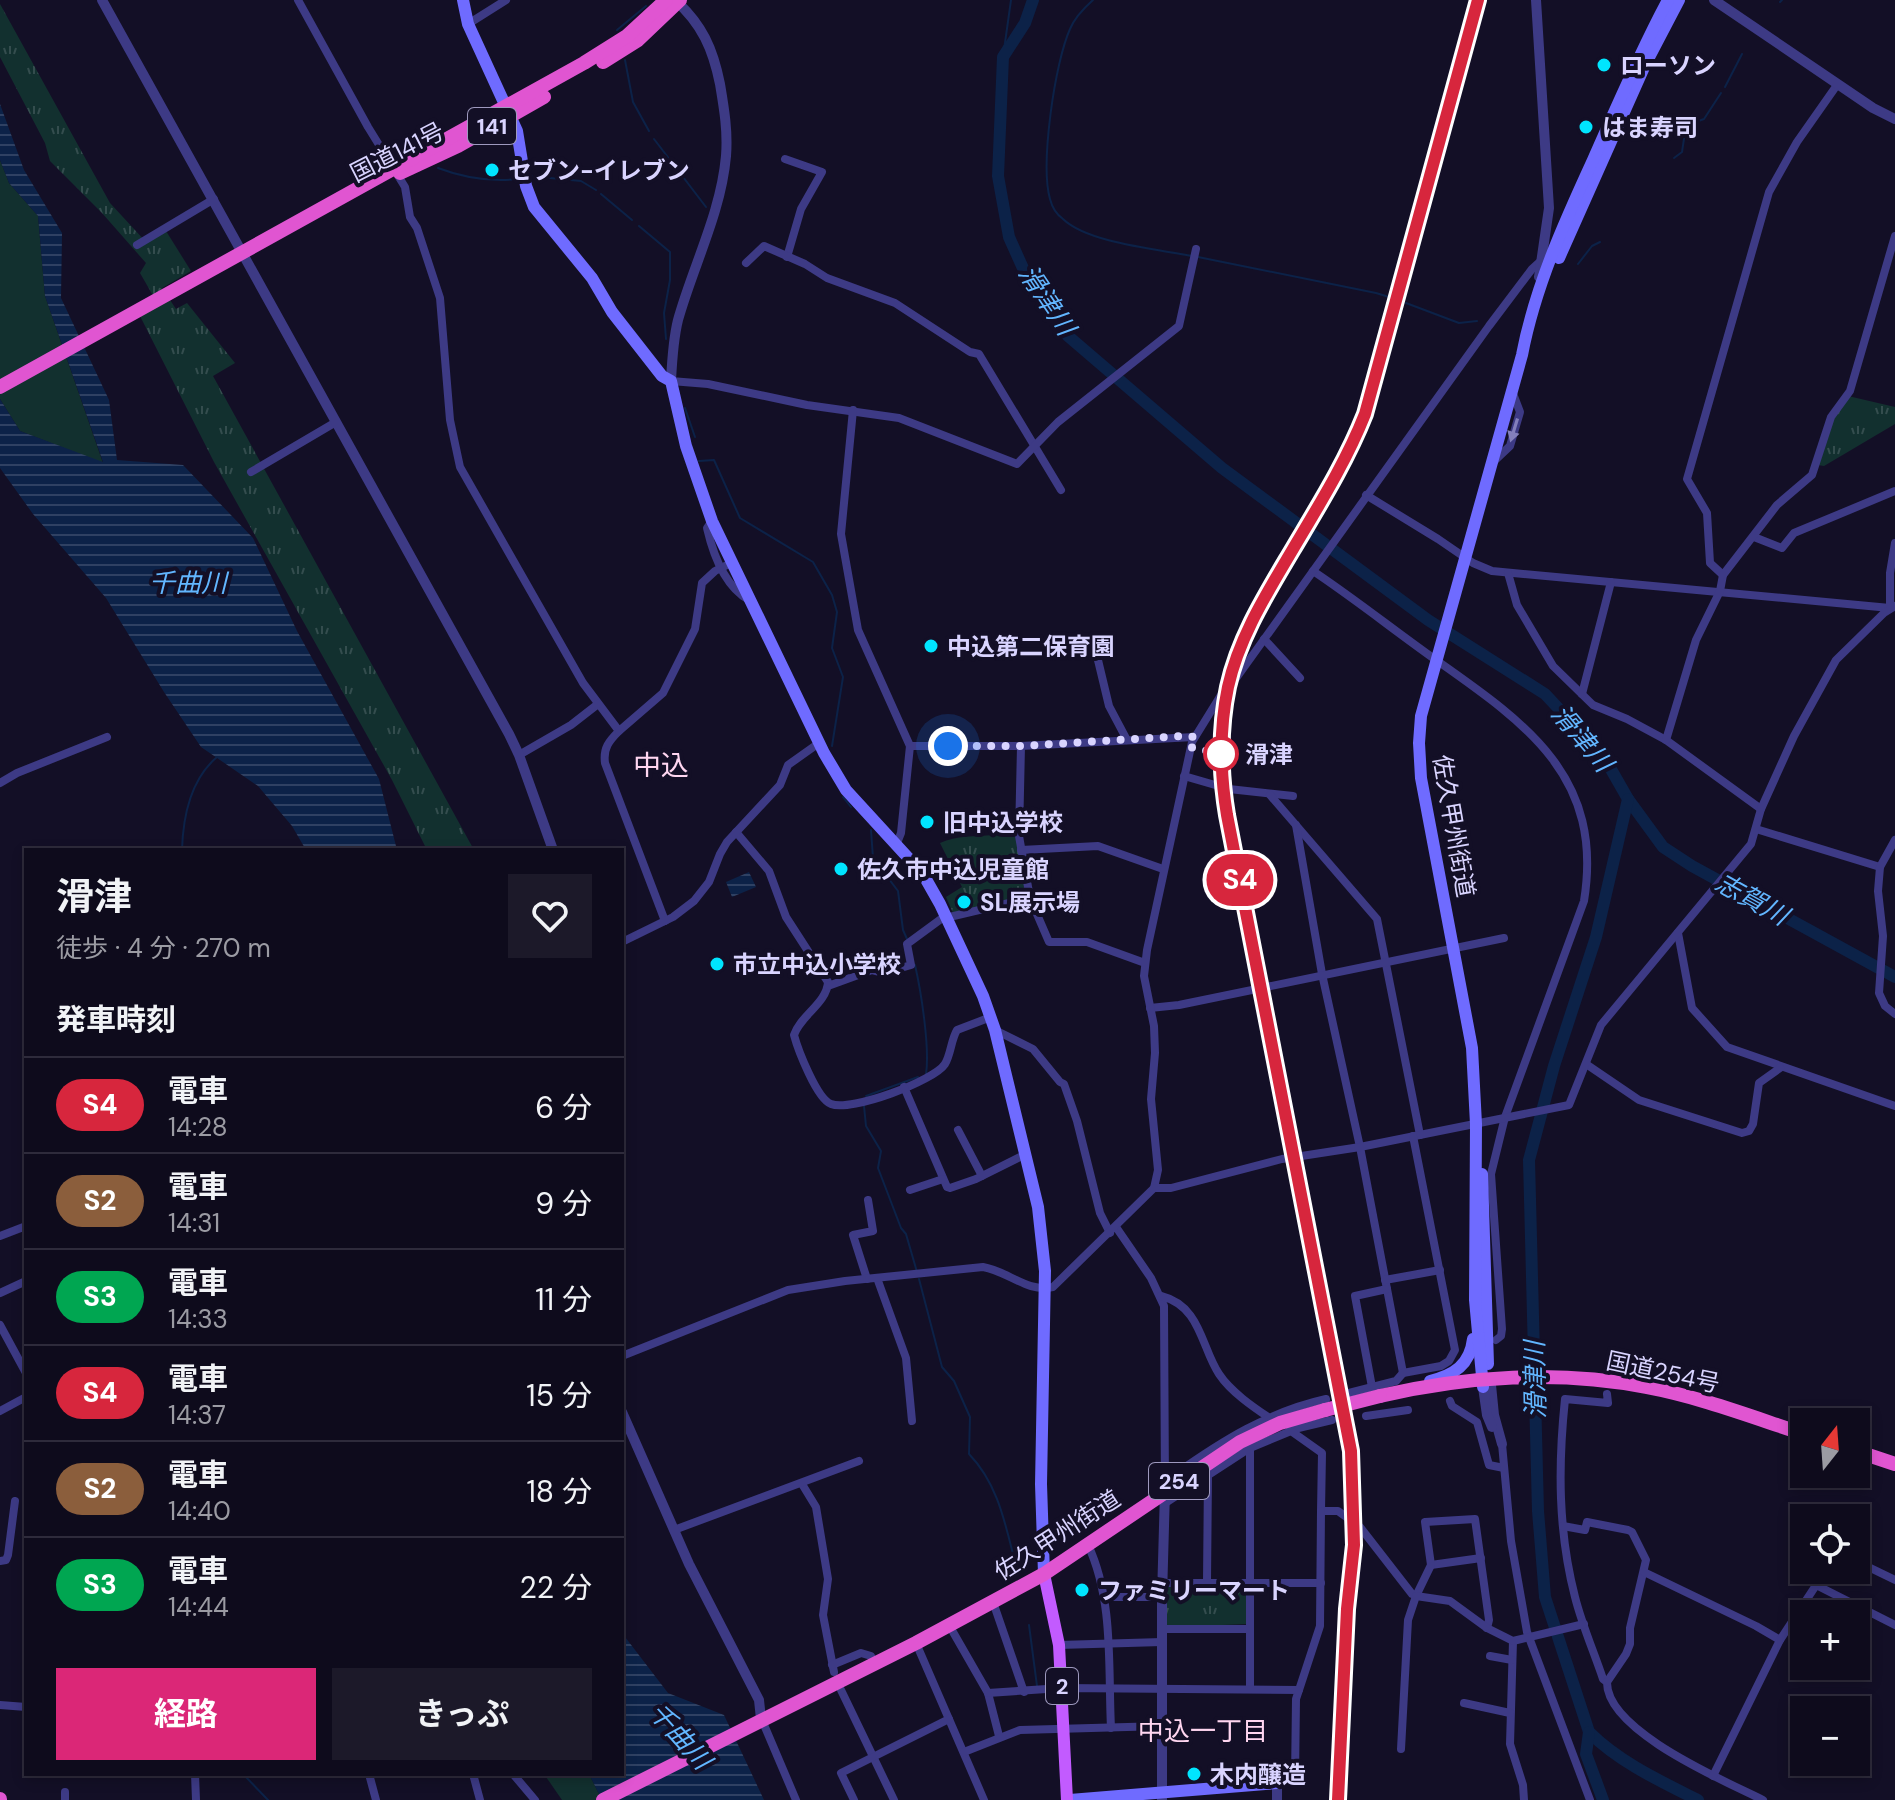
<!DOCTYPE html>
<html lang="ja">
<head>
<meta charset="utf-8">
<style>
	body { margin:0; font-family:"DM Sans","Noto Sans JP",sans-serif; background:#1c1929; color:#f1f3f6; height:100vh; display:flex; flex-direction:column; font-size:30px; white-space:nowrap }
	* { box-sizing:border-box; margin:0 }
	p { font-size:26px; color:#9b9ba3 }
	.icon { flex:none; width:44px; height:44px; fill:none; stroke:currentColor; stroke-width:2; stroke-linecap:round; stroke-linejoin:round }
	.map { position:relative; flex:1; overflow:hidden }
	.details { position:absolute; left:24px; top:848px; width:600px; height:928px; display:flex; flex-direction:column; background:#0e0b1c; border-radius:0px; box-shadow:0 4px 12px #0003,0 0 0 2px #2e2b3b }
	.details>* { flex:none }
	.badge { padding:0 16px; border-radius:26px; font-size:28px; line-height:52px }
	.needle { width:52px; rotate:17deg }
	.controls { position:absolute; left:1790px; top:1408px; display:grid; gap:16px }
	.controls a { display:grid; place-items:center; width:80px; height:80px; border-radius:0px; background:#0e0b1c; box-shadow:0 4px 12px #0003,0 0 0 2px #2e2b3b; font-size:40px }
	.you { position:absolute; width:40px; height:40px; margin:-20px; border:6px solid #fff; border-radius:50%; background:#1a73e8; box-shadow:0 0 0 12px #1a73e833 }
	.map>.badge { position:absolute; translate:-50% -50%; box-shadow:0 0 0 4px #fff }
	h2 { padding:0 32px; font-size:30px; line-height:72px }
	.round { display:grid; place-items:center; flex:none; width:84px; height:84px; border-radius:0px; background:#1c1929 }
	.headline { display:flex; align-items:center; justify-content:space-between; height:136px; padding:0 32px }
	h1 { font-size:38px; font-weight:700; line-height:60px }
	.primary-button { display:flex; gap:16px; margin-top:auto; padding:16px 32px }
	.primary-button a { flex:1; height:92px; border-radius:0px; background:#db2777; color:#fff; font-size:32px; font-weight:700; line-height:92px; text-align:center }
	.primary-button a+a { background:#1c1929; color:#f1f3f6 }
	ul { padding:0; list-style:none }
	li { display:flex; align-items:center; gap:24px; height:96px; padding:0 32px; border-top:2px solid #2e2b3b }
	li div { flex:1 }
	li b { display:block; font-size:30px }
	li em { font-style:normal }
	li .badge { min-width:88px; font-weight:700; text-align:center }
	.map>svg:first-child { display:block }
</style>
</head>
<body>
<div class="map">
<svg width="1895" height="1800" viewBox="0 0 1895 1800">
	<defs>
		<pattern id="park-tufts" width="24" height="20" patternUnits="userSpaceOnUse" patternTransform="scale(2)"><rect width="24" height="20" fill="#12302f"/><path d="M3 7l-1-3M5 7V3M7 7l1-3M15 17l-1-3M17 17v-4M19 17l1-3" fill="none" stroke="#344d4e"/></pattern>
		<pattern id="water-rules" width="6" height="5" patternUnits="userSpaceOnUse" patternTransform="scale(2)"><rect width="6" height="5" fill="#0c2248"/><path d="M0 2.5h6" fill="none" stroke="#2f4163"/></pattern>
	</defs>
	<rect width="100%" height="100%" fill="#130f26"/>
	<!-- grass -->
	<g fill="#12302f">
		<polygon points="0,160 9,183 38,216 45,296 103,463 20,431 0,399"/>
		<polygon points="544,1774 589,1774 602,1800 562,1800"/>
	</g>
	<!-- park -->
	<g fill="url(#park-tufts)">
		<polygon points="0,4 110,203 146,242 166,231 191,271 162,288 176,309 187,303 235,363 213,376 474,850 427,850 392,780 214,462 140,316 159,306 140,273 146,263 102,213 50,161 45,143 0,57"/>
		<polygon points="1848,396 1895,407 1895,424 1824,466 1818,465 1833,418"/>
		<path d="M 994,835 L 1017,836 L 1026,895 L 953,913 L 946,897 L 962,887 L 940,843 C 957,835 975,837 994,835 Z"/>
		<polygon points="1168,1586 1244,1586 1248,1588 1248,1624 1170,1627 1167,1625 1166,1590"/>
	</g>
	<!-- water -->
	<g fill="url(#water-rules)">
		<polygon points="0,104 24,170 62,233 61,298 109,400 117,460 183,465 253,538 297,631 379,779 397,850 306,850 292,826 258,786 201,747 164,692 106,598 33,514 0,468 0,399 20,431 103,462 45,296 38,216 9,183 0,160"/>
		<polygon points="749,872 756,887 732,897 726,882"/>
		<polygon points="622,1633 668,1693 724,1715 764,1800 602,1800 589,1774 622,1774"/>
	</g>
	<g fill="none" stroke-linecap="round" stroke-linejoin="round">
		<!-- stream -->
		<g stroke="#0c2248" stroke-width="2">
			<path d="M 1093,0 C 1084,8 1075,17 1070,29 C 1055,62 1040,164 1050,199 C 1052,207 1056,214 1063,219 C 1088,243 1157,249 1192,256"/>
			<polyline points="1780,2 1782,0"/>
			<polyline points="617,30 646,6"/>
			<polyline points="1003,57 1011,0"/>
			<polyline points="625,60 633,102 649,131"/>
			<polyline points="1725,87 1742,54"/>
			<polyline points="654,139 706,207"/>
			<polyline points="1674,158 1682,152 1685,132 1690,124 1704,119 1721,93"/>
			<path d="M 438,168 C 464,178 491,182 519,179"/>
			<polyline points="529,176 581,181 596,190"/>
			<polyline points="601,194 632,220"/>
			<polyline points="639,226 670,252 670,280 664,313 666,339"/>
			<polyline points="1198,257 1376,293 1389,297"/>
			<polyline points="1578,264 1592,246 1600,242"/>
			<polyline points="1406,303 1459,323 1477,321"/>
			<polyline points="685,408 695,437"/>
			<polyline points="699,461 714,460 740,518 813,562 832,595 837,612 832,648 843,677 832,746"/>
			<polyline points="843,797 851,807"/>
			<polyline points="871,830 873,858 898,891 903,930 907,939"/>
			<path d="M 182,850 C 183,816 190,780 217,757"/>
			<path d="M 915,965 C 921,991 930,1048 926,1074"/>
			<polyline points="866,1096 918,1077"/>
			<polyline points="864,1106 866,1126 881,1151 878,1168 901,1228 906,1234 917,1272"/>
			<path d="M 919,1279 L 942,1367 L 954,1381 L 970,1417 L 969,1454 C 998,1484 1005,1523 1015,1562"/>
			<polyline points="1029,1625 1037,1686"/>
			<polyline points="243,1774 268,1800"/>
		</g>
		<!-- river -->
		<g stroke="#0c2248" stroke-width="12">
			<polyline points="1033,0 1025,23 1003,57 998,176 1009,237 1026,275 1068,336 1222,468 1428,620 1545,694 1604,757 1628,799 1663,847 1692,866 1895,977"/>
			<path d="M 1628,799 L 1596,937 L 1554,1066 L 1529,1160 L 1538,1511 L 1545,1597 L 1589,1732 C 1619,1762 1660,1781 1698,1800"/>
			<polyline points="1589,1732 1586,1754 1603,1800"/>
		</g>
		<!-- minor -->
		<g stroke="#3d3a85" stroke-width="8">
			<path d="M 298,0 L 368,127 L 405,187 L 410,217 L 417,228 L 440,298 L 450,420 L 460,467 L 583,683 L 619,731 C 609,741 603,748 605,763 L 665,921"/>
			<polyline points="468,24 506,0"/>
			<polyline points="785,159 822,172 801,209 787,257"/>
			<polyline points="137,245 214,199"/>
			<polyline points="746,263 764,246 805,264 827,278 895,303 970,352 979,354 1061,490"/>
			<polyline points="671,381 708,384 807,405 899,418 1017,464 1058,422 1179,326 1196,249"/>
			<polyline points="853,410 841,534 858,630 910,746 901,833 897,843"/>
			<polyline points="1492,463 1510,446 1520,412 1512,391"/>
			<polyline points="251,472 336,422"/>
			<polyline points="1366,495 1438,539 1473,563 1492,571 1890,608"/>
			<path d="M 712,521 L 707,528 C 713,554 724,586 749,600"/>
			<polyline points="1754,537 1782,548 1794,533 1895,491"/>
			<path d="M 1313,571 C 1355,599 1395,631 1436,660 C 1527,724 1604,777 1584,901 L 1505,1117 L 1491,1174 L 1502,1329 L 1501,1336 L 1496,1340"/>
			<polyline points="1508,573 1517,605 1553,666 1593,705 1627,719 1666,740 1761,809"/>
			<polyline points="1723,575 1710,563 1707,513 1687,479 1769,192 1797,142 1837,85"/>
			<polyline points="1890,608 1890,573 1895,543"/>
			<polyline points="1264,639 1300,678"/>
			<polyline points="1097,656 1109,706 1127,740"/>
			<polyline points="1582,694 1611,582"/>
			<polyline points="619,731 663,693 695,629 702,583 715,571 731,563"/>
			<polyline points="1666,740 1696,640 1720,591 1723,575 1777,505 1812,475 1831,417 1850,391 1895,236"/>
			<polyline points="910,746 1021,746 1194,737"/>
			<polyline points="1021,746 1019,836 1030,898 1049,942 1087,942 1145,963"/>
			<polyline points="519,755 571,725 598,704"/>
			<polyline points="1184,776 1229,789 1293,796"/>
			<polyline points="0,783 17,773 107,737"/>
			<polyline points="1270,795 1377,919 1420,1135"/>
			<polyline points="1296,825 1322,974 1360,1147 1403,1373"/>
			<polyline points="1756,829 1880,867"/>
			<path d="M 736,832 L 769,871 L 786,917 L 828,982 C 827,1003 800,1016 794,1035 C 798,1050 817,1099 831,1104 C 851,1112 934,1081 945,1064 C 951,1054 951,1040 957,1030 L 991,1017"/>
			<polyline points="1895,840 1880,867 1878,891 1883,936 1879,993 1885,1006 1895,1014"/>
			<polyline points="1021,850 1098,846 1163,869"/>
			<polyline points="1678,933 1692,1008 1727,1047 1895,1106"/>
			<polyline points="622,942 673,917 694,901 709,882 720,854 727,842 780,785 788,765 819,743"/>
			<polyline points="828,986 872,970 884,973 911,965 907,944 941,919 1030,898"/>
			<polyline points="1150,1008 1179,1005 1504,938"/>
			<polyline points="995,1030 1033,1049 1060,1082 1064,1084 1077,1121 1100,1213 1110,1233"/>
			<polyline points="1586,1064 1639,1100 1742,1133 1749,1131 1753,1124 1759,1083 1780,1068"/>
			<polyline points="904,1087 947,1187 950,1188 976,1179 1026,1154"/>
			<polyline points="958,1130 982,1176"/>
			<polyline points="1154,1188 1158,1170 1151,1099 1155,1053 1154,1026 1144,976 1147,950 1192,742 1221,695 1237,677 1489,326 1532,269 1543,259"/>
			<polyline points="910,1190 943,1179"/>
			<polyline points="1116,1227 1151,1278 1164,1306 1165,1491"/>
			<polyline points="0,1236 26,1226"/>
			<polyline points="877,1278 906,1358 912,1421"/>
			<polyline points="867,1279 853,1235 873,1231 868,1200"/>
			<polyline points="1385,1280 1440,1270"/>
			<polyline points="0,1293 26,1281"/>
			<path d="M 1161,1296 C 1201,1306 1201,1347 1219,1374 C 1231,1392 1253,1407 1271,1419"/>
			<polyline points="0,1325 26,1373"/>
			<path d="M 622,1356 L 788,1290 L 845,1281 L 983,1267 C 1008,1271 1027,1293 1053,1287 L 1154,1188 L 1171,1188 L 1282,1159 L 1360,1147 L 1569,1105 L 1601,1025 L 1751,844 L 1761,809 L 1794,736 L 1836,660 L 1884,613 L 1895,606"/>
			<polyline points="1372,1387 1355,1296 1387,1289"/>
			<polyline points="1349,1393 1396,1381 1403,1373 1441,1366 1449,1361 1455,1350 1413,1136"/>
			<path d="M 1607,1394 L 1608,1403 L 1565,1399 C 1558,1466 1558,1531 1575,1597 C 1582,1625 1594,1652 1603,1679 L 1607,1682 C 1606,1731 1725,1781 1763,1800"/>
			<polyline points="1450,1401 1452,1406 1477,1422 1489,1465 1504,1468"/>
			<polyline points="0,1411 26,1397"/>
			<polyline points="1366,1416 1408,1410"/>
			<polyline points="1290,1430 1332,1420"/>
			<polyline points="1502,1444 1511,1541 1527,1632 1590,1800"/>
			<path d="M 1165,1478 L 1174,1475 C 1222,1441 1268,1412 1326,1399"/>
			<polyline points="802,1484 816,1507 828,1579 823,1615 834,1672"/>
			<polyline points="1164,1504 1250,1448"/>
			<polyline points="1563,1526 1585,1530 1587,1522 1628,1530 1632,1532 1646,1560 1630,1628 1630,1644 1626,1654 1607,1682"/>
			<polyline points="674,1530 859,1461"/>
			<path d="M 1088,1545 C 1114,1600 1108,1668 1111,1728"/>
			<polyline points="0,1561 6,1560 8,1555 15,1501"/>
			<polyline points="1856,1561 1895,1580"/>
			<polyline points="1431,1565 1481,1558"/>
			<polyline points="1644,1572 1756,1626 1780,1640"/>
			<polyline points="1207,1582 1208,1474"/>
			<polyline points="1162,1583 1321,1583"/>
			<polyline points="1816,1585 1895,1625"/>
			<polyline points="1104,1597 1162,1597"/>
			<polyline points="993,1602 1024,1692"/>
			<polyline points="949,1625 988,1693 999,1736"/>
			<polyline points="1162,1629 1250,1629"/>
			<polyline points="1513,1641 1510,1744 1523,1785 1524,1800"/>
			<polyline points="916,1643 984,1800"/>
			<polyline points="1059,1645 1162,1642"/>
			<polyline points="1490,1656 1512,1660"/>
			<polyline points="832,1665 861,1653 871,1656 875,1664"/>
			<polyline points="1250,1689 1250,1448 1291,1431 1322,1453 1321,1511 1338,1511 1360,1527 1412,1594 1416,1596 1431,1565 1425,1522 1475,1519 1489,1620 1487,1628"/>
			<polyline points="841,1690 894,1800"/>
			<polyline points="1299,1690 1320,1626 1321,1511"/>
			<polyline points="988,1693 1062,1688 1299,1690 1296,1699 1295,1779"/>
			<polyline points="1464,1703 1510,1713"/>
			<polyline points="0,1705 26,1707"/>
			<polyline points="762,1720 796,1800"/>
			<polyline points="1401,1749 1408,1620 1416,1596 1450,1601 1487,1628 1513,1641 1584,1624"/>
			<polyline points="964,1752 1020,1730 1163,1726"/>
			<polyline points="195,1774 196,1800"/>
			<polyline points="369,1774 376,1800"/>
			<polyline points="473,1774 480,1800"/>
			<polyline points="513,1774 535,1800"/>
			<polyline points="1713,1776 1780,1640 1826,1570"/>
			<polyline points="65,1792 65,1800"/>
			<polyline points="854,1800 841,1773 949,1719"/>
		</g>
		<!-- tertiary -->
		<g stroke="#3d3a85" stroke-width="10">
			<polyline points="102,0 509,734 519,755 553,850"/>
			<polyline points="1536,0 1549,208 1539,277"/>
			<polyline points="1714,0 1873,108 1895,119"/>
			<path d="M 671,381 C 672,361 673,340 678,320 C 693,266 721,213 726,156 C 728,131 724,108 720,84 C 713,49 702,24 675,0"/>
			<polyline points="1491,1385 1494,1415 1502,1444"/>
			<polyline points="1483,1387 1487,1415 1492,1427"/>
			<polyline points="622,1412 689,1564 759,1700 761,1719"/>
			<polyline points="1162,1800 1162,1597 1165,1491"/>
			<polyline points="1277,1800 1277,1783"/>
		</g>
		<!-- secondary -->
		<g stroke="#6f6bff" stroke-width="12">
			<polyline points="463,0 468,24 517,131 526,186 534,207 592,278 612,312 662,376 671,381 686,446 712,521 824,753 846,790 923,874 940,904 983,996 995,1030 1038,1207 1045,1271 1041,1484 1044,1574"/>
			<polyline points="1559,258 1645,65 1679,0"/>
			<polyline points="1482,1174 1488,1364"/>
			<path d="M 1430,1381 C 1454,1375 1470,1365 1473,1339"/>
			<path d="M 1483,1387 L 1475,1300 L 1476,1124 L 1472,1048 L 1421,778 L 1419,743 L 1421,716 L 1522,355 C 1535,287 1564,223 1593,160 C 1617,106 1640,52 1668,0"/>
			<polyline points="1070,1800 1277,1783"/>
		</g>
		<!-- primary -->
		<polyline stroke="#c25bff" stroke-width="12" points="1044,1574 1059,1645 1067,1800"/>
		<!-- trunk -->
		<g stroke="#e055d1" stroke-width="14">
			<polyline points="603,62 638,40 680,0"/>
			<polyline points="400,173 458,146 544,97"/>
			<polyline points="0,387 584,63 627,36 666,0"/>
			<path d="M 1380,1396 C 1466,1376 1559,1370 1646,1387 C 1700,1397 1752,1417 1804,1434"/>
			<polyline points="1856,1451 1895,1464"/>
			<polyline points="0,1799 0,1800"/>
			<polyline points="603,1800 916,1643 1044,1574 1240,1442 1280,1423 1325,1410"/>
		</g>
		<defs>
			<path id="rail" d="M 1338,1800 L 1347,1609 L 1354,1545 L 1351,1451 L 1227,815 C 1220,773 1219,730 1228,687 C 1249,592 1328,506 1365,414 L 1478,0"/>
		</defs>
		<!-- rail casing -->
		<use href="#rail" stroke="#00e5ff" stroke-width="5"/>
		<!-- rail -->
		<use href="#rail" stroke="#130f26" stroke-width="2" stroke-dasharray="6" stroke-linecap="butt"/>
		<!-- trunk-bridge -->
		<polyline stroke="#e055d1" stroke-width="14" points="1325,1410 1380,1396"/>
	</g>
	<!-- one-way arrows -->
	<defs><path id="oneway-solid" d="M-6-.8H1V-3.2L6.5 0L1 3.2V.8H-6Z" transform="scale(2)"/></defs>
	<use fill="#837fbc" href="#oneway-solid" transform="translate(1514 430) rotate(107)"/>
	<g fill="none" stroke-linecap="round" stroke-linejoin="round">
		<defs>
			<path id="line" d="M 1338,1800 L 1347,1609 L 1354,1545 L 1351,1451 L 1227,815 C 1220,773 1219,730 1228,687 C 1239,637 1267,593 1293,549 C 1319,505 1346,462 1365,414 L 1478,0"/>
		</defs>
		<!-- line casing -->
		<use href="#line" stroke="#fff" stroke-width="18"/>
		<!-- line -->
		<use href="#line" stroke="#d7263d" stroke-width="12"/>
		<!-- walk -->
		<polyline stroke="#d9d4ff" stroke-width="8" stroke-dasharray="0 14.4" points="948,746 1021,746 1182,736 1194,737 1190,747 1221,754"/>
	</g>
	<!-- markers -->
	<g fill="#00e5ff" stroke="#130f26" stroke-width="3">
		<circle cx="1604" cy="65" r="8"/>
		<circle cx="1586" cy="127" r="8"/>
		<circle cx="492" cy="170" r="8"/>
		<circle cx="931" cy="646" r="8"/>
		<circle cx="927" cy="822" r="8"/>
		<circle cx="841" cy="869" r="8"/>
		<circle cx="964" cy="902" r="8"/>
		<circle cx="717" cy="964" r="8"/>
		<circle cx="1082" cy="1590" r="8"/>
		<circle cx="1194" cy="1774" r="8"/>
	</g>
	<circle fill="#fff" stroke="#d7263d" stroke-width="4" cx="1221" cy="754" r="16"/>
	<g text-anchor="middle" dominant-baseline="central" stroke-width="8" stroke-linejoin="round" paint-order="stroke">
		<!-- shield labels -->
		<g fill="#130f26" stroke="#9e99be" stroke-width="2">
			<rect x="468" y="108" width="48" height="36" rx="6"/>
			<rect x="1149" y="1463" width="60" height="36" rx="6"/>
			<rect x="1046" y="1668" width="32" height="36" rx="6"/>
		</g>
		<g font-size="22" font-weight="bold" fill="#d9d4ff">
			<text x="492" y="126">141</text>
			<text x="1179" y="1481">254</text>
			<text x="1062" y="1686">2</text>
		</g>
		<!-- poi labels -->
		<g font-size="24" font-weight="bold" fill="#d9d4ff" stroke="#130f26" text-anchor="start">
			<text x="1620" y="65">ローソン</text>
			<text x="1602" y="127">はま寿司</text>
			<text x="508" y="170">セブン-イレブン</text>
			<text x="947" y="646">中込第二保育園</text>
			<text x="943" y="822">旧中込学校</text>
			<text x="857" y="869">佐久市中込児童館</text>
			<text x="980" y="902">SL展示場</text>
			<text x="733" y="964">市立中込小学校</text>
			<text x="1098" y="1590">ファミリーマート</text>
			<text x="1210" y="1774">木内醸造</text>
		</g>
		<!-- street labels -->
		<g font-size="24" fill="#d9d4ff" stroke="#130f26">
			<text transform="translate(397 152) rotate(-27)">国道141号</text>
			<text transform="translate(1454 826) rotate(80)">佐久甲州街道</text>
			<text transform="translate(1663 1372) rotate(12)">国道254号</text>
			<text transform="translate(1057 1535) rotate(-33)">佐久甲州街道</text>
		</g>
		<!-- stop labels -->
		<g font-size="24" font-weight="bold" fill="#d9d4ff" stroke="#130f26" text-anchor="start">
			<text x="1245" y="754">滑津</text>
		</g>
		<!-- water labels -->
		<g font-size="26" font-style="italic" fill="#62b6ff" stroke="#130f26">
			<text transform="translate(1047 300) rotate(56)">滑津川</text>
			<text x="188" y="583">千曲川</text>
			<text transform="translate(1582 738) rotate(50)">滑津川</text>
			<text transform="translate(1752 899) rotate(29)">志賀川</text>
			<text transform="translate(1535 1380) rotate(-91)">滑津川</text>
			<text transform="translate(680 1736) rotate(48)">千曲川</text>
		</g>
		<!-- neighbourhood labels -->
		<g font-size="26" fill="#ffd6f0" stroke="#130f26">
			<text x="1203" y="1731">中込一丁目</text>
		</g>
		<!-- quarter labels -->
		<g font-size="28" fill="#ffd6f0" stroke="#130f26">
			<text x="661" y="765">中込</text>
		</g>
	</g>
</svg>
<div class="controls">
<a><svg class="needle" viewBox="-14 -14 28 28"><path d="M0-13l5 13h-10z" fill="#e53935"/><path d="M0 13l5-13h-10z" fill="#9b9ba3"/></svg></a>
<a><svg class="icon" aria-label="locate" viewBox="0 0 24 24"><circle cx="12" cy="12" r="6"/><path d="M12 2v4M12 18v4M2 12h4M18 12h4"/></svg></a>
<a>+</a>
<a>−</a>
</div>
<div class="you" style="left:948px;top:746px"></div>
<b class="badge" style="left:1240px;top:880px;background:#d7263d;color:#fff">S4</b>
<section class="details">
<div class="headline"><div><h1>滑津</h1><p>徒歩 · 4 分 · 270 m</p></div><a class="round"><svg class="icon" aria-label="heart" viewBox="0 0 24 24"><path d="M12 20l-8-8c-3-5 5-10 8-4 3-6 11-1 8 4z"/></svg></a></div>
<h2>発車時刻</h2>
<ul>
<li><span class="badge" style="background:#d7263d;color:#fff">S4</span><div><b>電車</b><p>14:28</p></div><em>6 分</em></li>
<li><span class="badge" style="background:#8b5e3c;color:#fff">S2</span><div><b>電車</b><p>14:31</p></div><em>9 分</em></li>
<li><span class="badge" style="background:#00a651;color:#fff">S3</span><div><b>電車</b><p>14:33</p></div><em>11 分</em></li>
<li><span class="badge" style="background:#d7263d;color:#fff">S4</span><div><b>電車</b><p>14:37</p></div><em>15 分</em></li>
<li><span class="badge" style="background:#8b5e3c;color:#fff">S2</span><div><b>電車</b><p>14:40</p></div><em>18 分</em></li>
<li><span class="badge" style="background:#00a651;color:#fff">S3</span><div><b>電車</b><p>14:44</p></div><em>22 分</em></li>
</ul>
<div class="primary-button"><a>経路</a><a>きっぷ</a></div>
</section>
</div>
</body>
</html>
